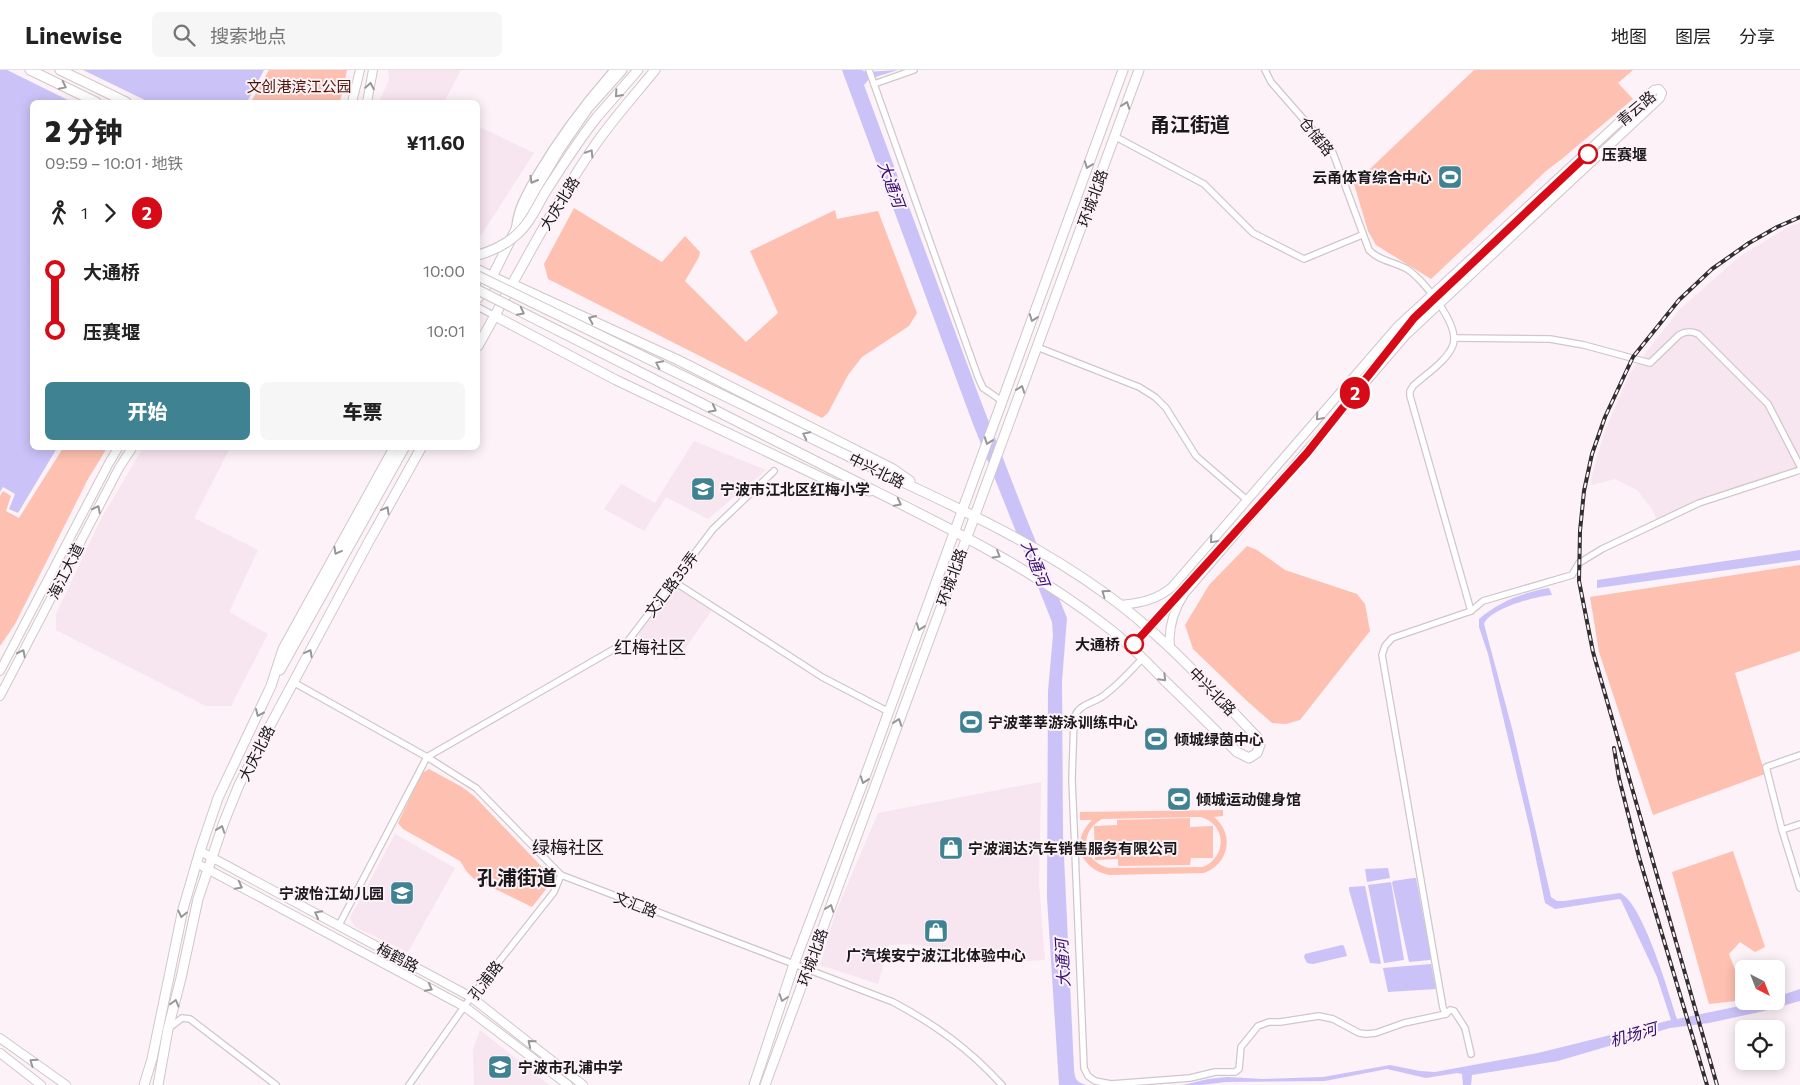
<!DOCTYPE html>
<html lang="zh">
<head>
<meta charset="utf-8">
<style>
	body { margin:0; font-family:Commissioner,"Noto Sans SC",sans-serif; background:#f6f6f6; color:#222; height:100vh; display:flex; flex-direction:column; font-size:19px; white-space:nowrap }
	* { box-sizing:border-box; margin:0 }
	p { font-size:16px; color:#767676 }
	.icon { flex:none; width:28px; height:28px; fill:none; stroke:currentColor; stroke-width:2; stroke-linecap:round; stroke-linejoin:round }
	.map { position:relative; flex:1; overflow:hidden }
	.drawer { position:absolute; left:30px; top:30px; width:450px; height:350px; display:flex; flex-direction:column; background:#fff; border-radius:8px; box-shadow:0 2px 12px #0003 }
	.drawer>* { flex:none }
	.badge { padding:0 10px; border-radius:16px; font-size:18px; line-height:32px }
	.needle { width:32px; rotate:138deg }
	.buttons { position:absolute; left:1735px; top:890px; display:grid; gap:10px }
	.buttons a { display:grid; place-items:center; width:50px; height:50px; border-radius:8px; background:#fff; box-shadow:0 2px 12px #0003; font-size:25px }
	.map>.badge { position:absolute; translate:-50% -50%; box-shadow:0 0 0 2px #fff }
	.legs { display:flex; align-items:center; gap:8px; height:55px; padding:0 15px; font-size:16px }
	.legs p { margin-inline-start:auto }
	.summary { display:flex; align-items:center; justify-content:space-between; height:85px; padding:0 15px }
	h1 { font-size:28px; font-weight:800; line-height:38px }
	.action { display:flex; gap:10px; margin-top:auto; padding:10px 15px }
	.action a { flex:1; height:58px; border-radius:8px; background:#3f8292; color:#fff; font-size:20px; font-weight:800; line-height:58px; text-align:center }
	.action a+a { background:#f6f6f6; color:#222 }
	ul { padding:0 15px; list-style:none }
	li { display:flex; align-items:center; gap:18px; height:60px; font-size:19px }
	li i { display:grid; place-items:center; width:8px; height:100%; margin:0 6px; background:currentColor }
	li i::after { content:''; width:12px; height:12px; margin:-6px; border:4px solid; border-radius:50%; background:#fff }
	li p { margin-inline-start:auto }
	li:first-child i { background:linear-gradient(#0000 50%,currentColor 0) }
	li:last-child i { background:linear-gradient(currentColor 50%,#0000 0) }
	header { display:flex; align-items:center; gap:30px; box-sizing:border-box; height:70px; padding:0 25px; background:#fff; border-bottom:1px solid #e0e0e0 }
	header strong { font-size:24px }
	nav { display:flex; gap:28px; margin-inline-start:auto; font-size:18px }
	.search { width:350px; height:45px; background:#f6f6f6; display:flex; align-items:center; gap:12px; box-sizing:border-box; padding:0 18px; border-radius:8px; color:#767676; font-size:19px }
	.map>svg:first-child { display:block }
</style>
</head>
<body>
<header>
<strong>Linewise</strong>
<div class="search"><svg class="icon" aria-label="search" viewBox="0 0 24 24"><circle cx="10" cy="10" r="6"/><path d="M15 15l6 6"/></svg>搜索地点</div>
<nav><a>地图</a><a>图层</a><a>分享</a></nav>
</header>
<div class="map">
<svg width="1800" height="1015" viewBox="0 0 1800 1015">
	<rect width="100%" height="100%" fill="#fcf2f8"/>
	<!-- built -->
	<g fill="#f7e5ef">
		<polygon points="388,0 461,0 444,32 379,32 389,10"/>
		<polygon points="478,56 534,83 478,170"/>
		<polygon points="1800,153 1800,397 1705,428 1657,450 1652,439 1637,420 1615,409 1592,415 1591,409 1604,363 1630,303 1680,239 1739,187 1788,157"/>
		<polygon points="694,371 766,400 708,449 666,427 644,461 604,439 621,414 655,433"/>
		<polygon points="143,378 230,378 194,448 258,480 229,542 268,564 231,636 206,636 56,560 56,544 101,449"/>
		<polygon points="675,517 712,540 677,590 638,565"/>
		<polygon points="1041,712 1039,813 1045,890 1027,891 910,874 889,875 878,914 820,895 835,844 878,743"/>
		<polygon points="395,764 455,798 408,882 355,857 350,848"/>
		<polygon points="480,960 549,1015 474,1015 473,979"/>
	</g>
	<!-- green -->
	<g fill="#fec0b0" fill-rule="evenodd">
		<polygon points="269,0 347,0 340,32 251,32"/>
		<polygon points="1474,0 1633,0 1618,13 1633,29 1563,88 1546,101 1431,209 1376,175 1368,161 1354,114"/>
		<polygon points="574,138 662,192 685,166 700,182 699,187 685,211 746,272 778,243 750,181 835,140 837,149 878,141 917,243 909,256 862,287 848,305 828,343 822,348 548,209 544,194"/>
		<polygon points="63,378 107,378 88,409 15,554 0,576 0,426 3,421 11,426 6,441 19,448"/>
		<polygon points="1247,476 1257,480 1285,500 1357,524 1365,534 1370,561 1300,650 1286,654 1272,653 1246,630 1193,579 1185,555 1209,515"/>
		<polygon points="1800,495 1800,581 1735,603 1765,704 1653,745 1599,582 1590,527"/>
		<polygon points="429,699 462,717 474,726 543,798 551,813 532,837 473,808 467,802 460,791 403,759 398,753 422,703"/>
		<path d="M 1223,740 L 1223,746 L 1214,747 C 1235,764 1229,794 1204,803 L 1109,805 C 1080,799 1070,771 1092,750 L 1080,750 L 1080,742 ZM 1201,747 C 1227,755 1227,787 1203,797 L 1109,798 C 1082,791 1078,763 1102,749 Z"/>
		<polygon points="1190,748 1190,757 1213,756 1213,788 1191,788 1190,795 1118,796 1118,789 1095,790 1094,756 1117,755 1117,750"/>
		<polygon points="1733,781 1765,877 1755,882 1740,872 1729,884 1741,915 1744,917 1744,930 1709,934 1672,802"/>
	</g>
	<!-- water -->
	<g fill="#cbc2f7">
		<polygon points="0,0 264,0 247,32 32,32 32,378 57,378 18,443 9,439 15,424 3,417 0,422"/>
		<path d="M 842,0 L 862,0 L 866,2 L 898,0 L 869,9 L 864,15 L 980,329 L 1025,445 L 1067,548 L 1062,611 L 1063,765 L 1074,999 C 1075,1009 1076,1012 1086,1015 L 1059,1015 L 1047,828 L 1048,621 L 1053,565 L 1052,552 L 973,354 Z"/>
		<polygon points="1800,480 1800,490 1597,518 1597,510"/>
		<path d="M 1549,518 L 1552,525 C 1536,526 1489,539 1484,554 L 1513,662 L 1551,827 L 1557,831 L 1564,831 L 1620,823 C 1643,833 1669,924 1677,949 L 1764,931 L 1776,931 L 1776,927 L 1800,919 L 1800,931 L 1764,941 L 1709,953 L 1670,958 L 1558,991 L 1472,1005 L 1471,1015 L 1463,1015 L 1462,1004 L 1457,1003 L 1426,1008 L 1387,999 L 1325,1011 L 1226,1012 L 1201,1015 L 1183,1015 L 1208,1009 L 1227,1007 L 1263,1009 L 1323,1007 L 1390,995 L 1420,1001 L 1435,1002 L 1538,983 L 1671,950 L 1657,907 L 1621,830 L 1619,829 L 1555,839 L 1545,833 L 1530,760 L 1488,584 L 1479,557 L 1479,549 C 1498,532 1524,522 1549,518 Z"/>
		<polygon points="1388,798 1390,808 1367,812 1365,799"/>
		<polygon points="1414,808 1416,808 1431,888 1430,890 1409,892 1392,813 1393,811"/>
		<polygon points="1391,812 1404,890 1384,893 1368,815"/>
		<polygon points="1365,816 1381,894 1370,893 1349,820 1349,817"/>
		<polygon points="1342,875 1344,876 1347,886 1313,894 1307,893 1304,887 1305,884"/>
		<polygon points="1431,894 1436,919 1388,922 1383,898"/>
	</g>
	<!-- pier -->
	<polygon fill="#fcf2f8" points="7,0 83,0 149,32 72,32"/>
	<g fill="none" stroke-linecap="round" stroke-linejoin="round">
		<defs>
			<g id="street">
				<polyline points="869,0 874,14"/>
				<polyline points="914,0 874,14 978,307 983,318 1002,331"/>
				<path d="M 1265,0 L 1271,12 L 1333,83 L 1369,180 C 1379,191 1395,192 1407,199 C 1424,210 1460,255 1453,275 C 1448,290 1425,305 1413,316 L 1410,321 L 1410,326 L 1471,541 L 1392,568 L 1385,576 L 1382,585 L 1443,938 L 1446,944"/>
				<polyline points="1114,66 1204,114 1253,163 1304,189 1362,165"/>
				<path d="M 515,158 C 516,139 527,121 536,105 C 559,66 583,34 613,0"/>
				<polyline points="478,198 512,214"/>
				<polyline points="478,237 495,246"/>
				<path d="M 1454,268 L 1550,269 L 1584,275 L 1650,293 L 1679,265 C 1686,261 1691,261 1698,264 L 1768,334 L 1800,396"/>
				<polyline points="1037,277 1139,317 1155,327 1166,338 1196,386 1247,430"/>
				<polyline points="673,511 822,607 889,642"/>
				<polyline points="1471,541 1483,531 1572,505 1579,493 1602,479 1699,433 1800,400"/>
				<path d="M 1143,588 C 1129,602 1116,618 1100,628 C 1089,634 1077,636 1074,649 L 1072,709 L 1084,998 L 1088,1006 L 1095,1011 L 1111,1014 L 1190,1008 L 1215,1002 L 1235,1002 L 1239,999 L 1241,977 L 1258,956 L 1269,952 L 1280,952 L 1319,946 L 1333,949 L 1359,963 L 1366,964 L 1376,963 L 1404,953 L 1446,944 L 1450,940 L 1454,941 L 1465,958 L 1471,984"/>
				<path d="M 293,612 L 427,687 L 476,718 L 561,805 L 893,932 C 936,955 969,979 1002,1015"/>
				<polyline points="1800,685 1766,697 1782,760 1800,818"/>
				<polyline points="1782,760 1800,754"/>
				<polyline points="339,855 427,687 628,571 713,459 774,401"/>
				<polyline points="169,958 182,948 190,949 276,1015"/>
				<polyline points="409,1015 471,927 554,822 561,805"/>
			</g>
			<g id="secondary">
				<polyline points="352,32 360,0"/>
				<polyline points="367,32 373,0"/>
				<path d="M 1121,535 C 1140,533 1157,530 1172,517 L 1397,257 L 1654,20 L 1659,19 L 1662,23 L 1660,28 L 1406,265 L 1184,524 C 1174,540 1168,557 1170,576"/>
				<polyline points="0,601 109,393 118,378"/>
				<polyline points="0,626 119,398 132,378"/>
				<polyline points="200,781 471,927 583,1015"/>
				<polyline points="196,793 465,937 568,1015"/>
				<polyline points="0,968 66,1015"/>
				<polyline points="0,983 41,1015"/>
			</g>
			<g id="primary">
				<polyline points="30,0 96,32"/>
				<polyline points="60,0 126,32"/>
				<polyline points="597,47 638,0"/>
				<polyline points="512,214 678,290 893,399 910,411"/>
				<polyline points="478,228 493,205 534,123 559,80 588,38 622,0"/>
				<polyline points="495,246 616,310 835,414 870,421"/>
				<path d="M 478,276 C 515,210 550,141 593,78 C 612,50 634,26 655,0"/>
				<path d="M 839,403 C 930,449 1025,493 1106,556 C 1127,572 1146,591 1164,610 C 1189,634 1213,658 1237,682 L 1249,688 L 1257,683 L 1260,675 L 1257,667 C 1208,616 1161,563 1103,522 C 1026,466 935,428 850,387"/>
				<polyline points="280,600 404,378"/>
				<polyline points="144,1015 152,989 183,839 200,781 218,728 271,616 283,579 394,378"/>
				<polyline points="158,1015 168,959 181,908 198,829 224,752 239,715 257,680 368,473 421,378"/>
				<polyline points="754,1015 794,894 862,715 1123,0"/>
				<polyline points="765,1015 1139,0"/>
			</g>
		</defs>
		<!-- street casing -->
		<use href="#street" stroke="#d0c6cb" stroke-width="8"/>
		<!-- secondary casing -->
		<use href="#secondary" stroke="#d0c6cb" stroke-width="10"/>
		<!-- primary casing -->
		<use href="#primary" stroke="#d0c6cb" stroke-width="11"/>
		<!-- street -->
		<use href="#street" stroke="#fff" stroke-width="5.5"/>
		<!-- secondary -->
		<use href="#secondary" stroke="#fff" stroke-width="8"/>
		<!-- primary -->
		<use href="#primary" stroke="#fff" stroke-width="9"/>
		<defs>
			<g id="rail">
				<polyline points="1614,678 1619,708 1639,787 1707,1015"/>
				<polyline points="1717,1015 1593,582 1579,511 1580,461 1584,421 1592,384 1605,347 1633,287 1679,230 1712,199 1749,173 1777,157 1800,147"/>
			</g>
		</defs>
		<!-- rail casing -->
		<use href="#rail" stroke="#322e30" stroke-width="4"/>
		<!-- rail -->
		<use href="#rail" stroke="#fcf2f8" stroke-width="2" stroke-dasharray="5.5" stroke-linecap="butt"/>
		<defs>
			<g id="primary-bridge">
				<path d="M 478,185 C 492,181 504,176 515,166 C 529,155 537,136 546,121 C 562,96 578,71 597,47"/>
				<polyline points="478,206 850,387"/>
				<polyline points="478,220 839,403"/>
			</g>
		</defs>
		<!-- primary-bridge casing -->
		<use href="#primary-bridge" stroke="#d0c6cb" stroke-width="11" stroke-linecap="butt"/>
		<!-- primary-bridge -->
		<use href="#primary-bridge" stroke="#fff" stroke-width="9"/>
	</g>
	<!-- one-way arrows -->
	<defs><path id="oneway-chevron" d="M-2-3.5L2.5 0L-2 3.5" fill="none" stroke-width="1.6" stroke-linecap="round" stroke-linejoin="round" transform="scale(1.25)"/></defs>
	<g stroke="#989798">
		<use href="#oneway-chevron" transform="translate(63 16) rotate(26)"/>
		<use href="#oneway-chevron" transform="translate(370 16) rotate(-80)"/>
		<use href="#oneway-chevron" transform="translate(618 24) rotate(132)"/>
		<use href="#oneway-chevron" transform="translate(1126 35) rotate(-70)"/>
		<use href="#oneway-chevron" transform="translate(590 83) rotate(-58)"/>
		<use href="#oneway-chevron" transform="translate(1088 95) rotate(110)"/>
		<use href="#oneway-chevron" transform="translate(533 110) rotate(120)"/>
		<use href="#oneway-chevron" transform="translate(521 242) rotate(27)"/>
		<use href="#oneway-chevron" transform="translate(1033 248) rotate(110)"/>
		<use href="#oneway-chevron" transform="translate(592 249) rotate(-156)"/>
		<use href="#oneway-chevron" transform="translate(659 294) rotate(-154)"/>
		<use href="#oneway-chevron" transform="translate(1021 319) rotate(-70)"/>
		<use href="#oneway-chevron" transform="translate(713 339) rotate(27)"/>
		<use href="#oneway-chevron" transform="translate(1319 347) rotate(131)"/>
		<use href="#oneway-chevron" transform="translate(806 365) rotate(-154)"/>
		<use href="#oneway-chevron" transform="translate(988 371) rotate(110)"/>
		<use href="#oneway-chevron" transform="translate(898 433) rotate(27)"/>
		<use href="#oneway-chevron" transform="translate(97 439) rotate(-63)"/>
		<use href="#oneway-chevron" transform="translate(386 440) rotate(-61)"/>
		<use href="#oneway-chevron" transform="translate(1213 470) rotate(131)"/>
		<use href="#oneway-chevron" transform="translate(337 481) rotate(119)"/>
		<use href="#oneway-chevron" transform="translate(997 485) rotate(30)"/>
		<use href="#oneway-chevron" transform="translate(1105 523) rotate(-144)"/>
		<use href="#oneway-chevron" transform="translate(920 557) rotate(110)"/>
		<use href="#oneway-chevron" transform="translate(22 583) rotate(-63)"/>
		<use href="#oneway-chevron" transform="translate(309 583) rotate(-62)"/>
		<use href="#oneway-chevron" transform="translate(1163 608) rotate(45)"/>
		<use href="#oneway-chevron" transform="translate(259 643) rotate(114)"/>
		<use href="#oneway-chevron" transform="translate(898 652) rotate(-70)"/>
		<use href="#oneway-chevron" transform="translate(864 710) rotate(110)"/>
		<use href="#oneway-chevron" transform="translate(221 759) rotate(-71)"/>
		<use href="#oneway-chevron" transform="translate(239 816) rotate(28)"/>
		<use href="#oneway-chevron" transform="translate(830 838) rotate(-70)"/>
		<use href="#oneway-chevron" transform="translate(182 844) rotate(103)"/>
		<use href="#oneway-chevron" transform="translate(318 844) rotate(-152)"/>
		<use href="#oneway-chevron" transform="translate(429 918) rotate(28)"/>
		<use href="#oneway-chevron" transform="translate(783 928) rotate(108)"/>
		<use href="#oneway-chevron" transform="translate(175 933) rotate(-75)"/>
		<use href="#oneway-chevron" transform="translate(531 973) rotate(-141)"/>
		<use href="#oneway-chevron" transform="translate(33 992) rotate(-145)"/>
	</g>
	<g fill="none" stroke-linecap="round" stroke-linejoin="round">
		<defs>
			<polyline id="line-1" points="1134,574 1307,383 1414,248 1588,84"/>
		</defs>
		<!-- line-1 casing -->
		<use href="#line-1" stroke="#fff" stroke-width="11"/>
		<!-- line-1 -->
		<use href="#line-1" stroke="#d60b17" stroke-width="8"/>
	</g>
	<!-- icons -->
	<defs>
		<symbol id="stadium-square" viewBox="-11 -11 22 22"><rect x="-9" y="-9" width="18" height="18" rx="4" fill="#3f8292" stroke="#fcf2f8"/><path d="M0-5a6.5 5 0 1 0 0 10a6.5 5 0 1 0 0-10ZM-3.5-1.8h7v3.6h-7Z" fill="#fff"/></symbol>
		<symbol id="school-square" viewBox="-11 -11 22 22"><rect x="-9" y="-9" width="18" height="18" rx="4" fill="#3f8292" stroke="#fcf2f8"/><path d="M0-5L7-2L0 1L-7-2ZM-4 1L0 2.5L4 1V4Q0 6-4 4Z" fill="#fff"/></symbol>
		<symbol id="shop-square" viewBox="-11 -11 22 22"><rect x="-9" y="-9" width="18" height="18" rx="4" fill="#3f8292" stroke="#fcf2f8"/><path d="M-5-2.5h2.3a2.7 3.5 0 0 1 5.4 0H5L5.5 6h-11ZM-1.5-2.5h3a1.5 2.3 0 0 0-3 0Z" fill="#fff"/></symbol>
	</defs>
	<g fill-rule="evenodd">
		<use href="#stadium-square" x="1436" y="93" width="28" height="28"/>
		<use href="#school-square" x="689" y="405" width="28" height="28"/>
		<use href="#stadium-square" x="957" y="638" width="28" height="28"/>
		<use href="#stadium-square" x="1142" y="655" width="28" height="28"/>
		<use href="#stadium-square" x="1165" y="715" width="28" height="28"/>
		<use href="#shop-square" x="937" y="764" width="28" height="28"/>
		<use href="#school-square" x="388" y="809" width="28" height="28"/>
		<use href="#shop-square" x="922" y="847" width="28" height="28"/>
		<use href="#school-square" x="486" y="983" width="28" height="28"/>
	</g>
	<!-- markers -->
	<g fill="#fff" stroke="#d60b17" stroke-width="2.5">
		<circle cx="1588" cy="84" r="9"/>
		<circle cx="1134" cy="574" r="9"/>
	</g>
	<g text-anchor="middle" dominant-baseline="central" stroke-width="4" stroke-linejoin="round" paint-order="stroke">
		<!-- park labels -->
		<g font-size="15" fill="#4f1405" stroke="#fcf2f8">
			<text x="299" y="16">文创港滨江公园</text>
		</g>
		<!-- street labels -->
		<g font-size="15" fill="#1b181a" stroke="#fcf2f8">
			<text transform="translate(1636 38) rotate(-40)">青云路</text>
			<text transform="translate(1317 66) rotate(51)">仓储路</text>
			<text transform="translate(1092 128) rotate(-70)">环城北路</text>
			<text transform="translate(559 133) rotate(-58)">大庆北路</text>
			<text transform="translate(877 400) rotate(26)">中兴北路</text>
			<text transform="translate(65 501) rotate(-63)">海江大道</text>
			<text transform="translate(951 507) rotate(-70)">环城北路</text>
			<text transform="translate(671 514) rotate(-53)">文汇路35弄</text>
			<text transform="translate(1213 621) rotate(46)">中兴北路</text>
			<text transform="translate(256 683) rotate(-63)">大庆北路</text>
			<text transform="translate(636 834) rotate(21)">文汇路</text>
			<text transform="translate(398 887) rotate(28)">梅鹤路</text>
			<text transform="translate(812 887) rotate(-70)">环城北路</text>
			<text transform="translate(485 910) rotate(-52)">孔浦路</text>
		</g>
		<!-- stop labels -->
		<g font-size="15" font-weight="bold" fill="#1b181a" stroke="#fcf2f8" text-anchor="start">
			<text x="1602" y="84">压赛堰</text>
			<text x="1120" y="574" text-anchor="end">大通桥</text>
		</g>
		<!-- poi labels -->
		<g font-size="15" font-weight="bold" fill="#1b181a" stroke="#fcf2f8" text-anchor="start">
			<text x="1432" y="107" text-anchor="end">云甬体育综合中心</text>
			<text x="720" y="419">宁波市江北区红梅小学</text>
			<text x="988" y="652">宁波莘莘游泳训练中心</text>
			<text x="1174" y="669">倾城绿茵中心</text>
			<text x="1196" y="729">倾城运动健身馆</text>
			<text x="968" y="778">宁波润达汽车销售服务有限公司</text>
			<text x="384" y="823" text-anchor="end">宁波怡江幼儿园</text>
			<text x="936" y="885" text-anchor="middle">广汽埃安宁波江北体验中心</text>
			<text x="518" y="997">宁波市孔浦中学</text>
		</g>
		<!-- water labels -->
		<g font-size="16" font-style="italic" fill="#340c71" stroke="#fcf2f8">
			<text transform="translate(892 114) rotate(70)">大通河</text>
			<text transform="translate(1036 493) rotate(68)">大通河</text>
			<text transform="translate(1062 893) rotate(-93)">大通河</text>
			<text transform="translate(1633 964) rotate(-16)">机场河</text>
		</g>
		<!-- quarter labels -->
		<g font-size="18" fill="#1b181a" stroke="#fcf2f8">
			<text x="650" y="577">红梅社区</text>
			<text x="568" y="777">绿梅社区</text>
		</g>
		<!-- district labels -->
		<g font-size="20" font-weight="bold" fill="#1b181a" stroke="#fcf2f8">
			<text x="1190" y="54">甬江街道</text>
			<text x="517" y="807">孔浦街道</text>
		</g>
	</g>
</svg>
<div class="buttons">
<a><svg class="needle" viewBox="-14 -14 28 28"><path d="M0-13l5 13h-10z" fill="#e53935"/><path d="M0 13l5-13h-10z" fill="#767676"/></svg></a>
<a><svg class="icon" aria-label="locate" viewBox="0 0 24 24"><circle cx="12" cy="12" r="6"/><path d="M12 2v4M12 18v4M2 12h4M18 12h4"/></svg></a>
</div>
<b class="badge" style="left:1355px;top:323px;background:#d60b17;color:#fff">2</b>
<section class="drawer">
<div class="summary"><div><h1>2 分钟</h1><p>09:59 – 10:01 · 地铁</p></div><b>¥11.60</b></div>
<div class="legs"><svg class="icon" aria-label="walk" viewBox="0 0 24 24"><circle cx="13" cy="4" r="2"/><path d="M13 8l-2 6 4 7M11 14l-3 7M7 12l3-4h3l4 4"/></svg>1<svg class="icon" aria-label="forward" viewBox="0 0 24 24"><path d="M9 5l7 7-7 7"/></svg><b class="badge" style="background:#d60b17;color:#fff">2</b></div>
<ul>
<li><i style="color:#d60b17"></i><b>大通桥</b><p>10:00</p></li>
<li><i style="color:#d60b17"></i><b>压赛堰</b><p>10:01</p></li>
</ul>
<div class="action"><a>开始</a><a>车票</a></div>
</section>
</div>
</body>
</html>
